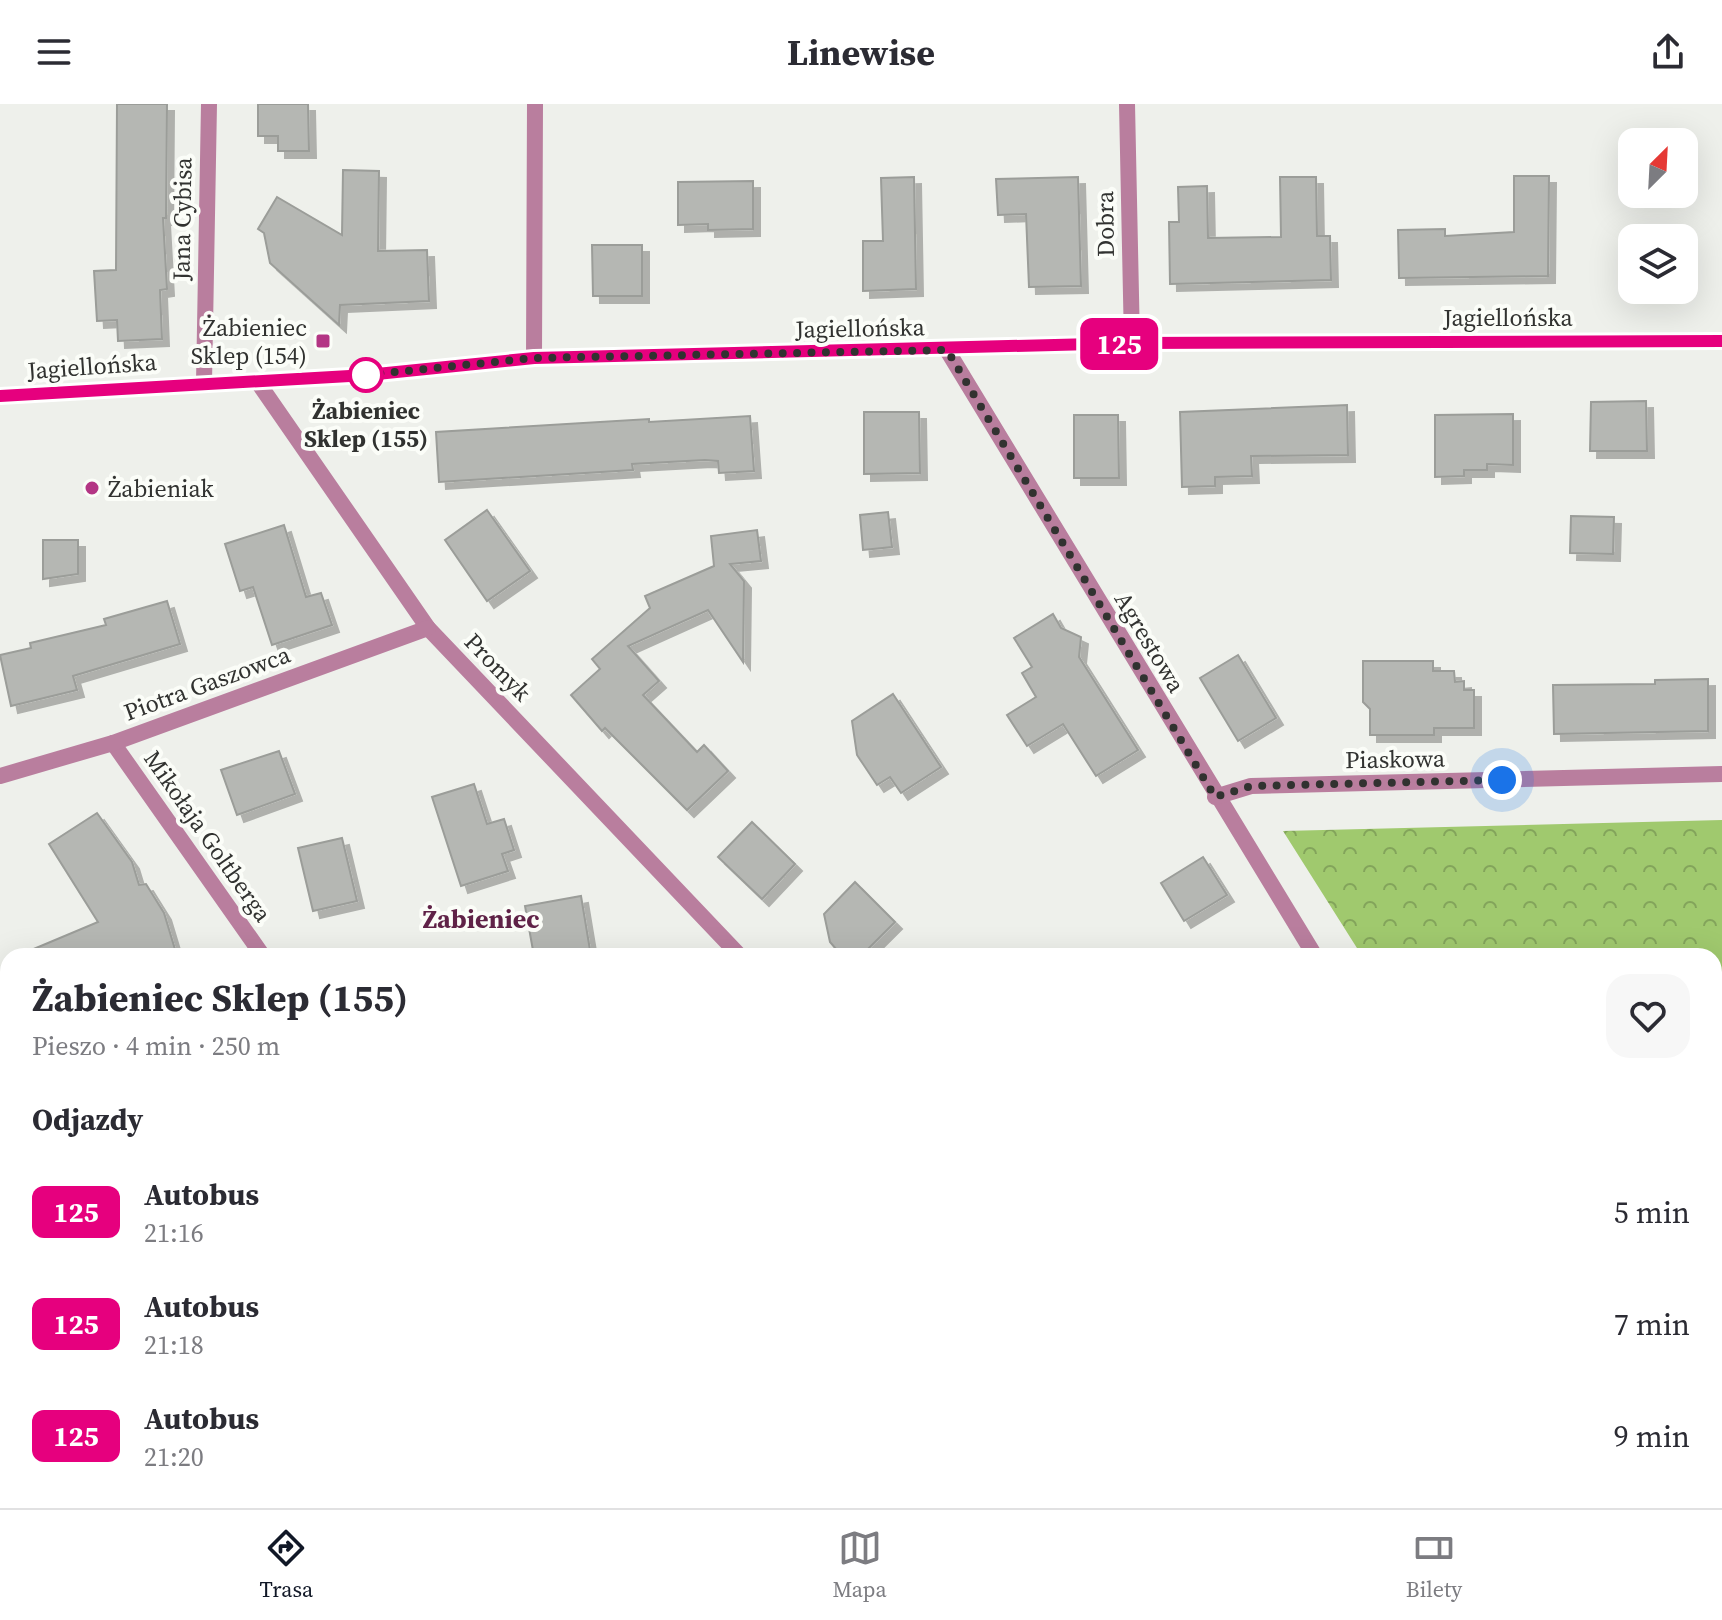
<!DOCTYPE html>
<html lang="pl">
<head>
<meta charset="utf-8">
<style>
	body { margin:0; font-family:"Source Serif 4",serif; background:#f7f7f7; color:#2b2b33; height:100vh; display:flex; flex-direction:column; font-size:30px; white-space:nowrap }
	* { box-sizing:border-box; margin:0 }
	p { font-size:26px; color:#7c7c81 }
	.icon { flex:none; width:44px; height:44px; fill:none; stroke:currentColor; stroke-width:2; stroke-linecap:round; stroke-linejoin:round }
	.map { position:relative; flex:1; overflow:hidden }
	.sheet { position:absolute; left:0px; top:844px; width:1722px; height:560px; display:flex; flex-direction:column; background:#fff; border-radius:24px 24px 0 0; box-shadow:0 8px 32px #0002 }
	.sheet>* { flex:none }
	.badge { padding:0 16px; border-radius:12px; font-size:28px; line-height:52px }
	.needle { width:52px; rotate:24deg }
	.tools { position:absolute; left:1618px; top:24px; display:grid; gap:16px }
	.tools a { display:grid; place-items:center; width:80px; height:80px; border-radius:16px; background:#fff; box-shadow:0 8px 32px #0002; font-size:40px }
	.you { position:absolute; width:40px; height:40px; margin:-20px; border:6px solid #fff; border-radius:50%; background:#1a73e8; box-shadow:0 0 0 12px #1a73e833 }
	.map>.badge { position:absolute; translate:-50% -50%; box-shadow:0 0 0 4px #fff }
	h2 { padding:0 32px; font-size:30px; line-height:72px }
	.round { display:grid; place-items:center; flex:none; width:84px; height:84px; border-radius:24px; background:#f7f7f7 }
	.overview { display:flex; align-items:center; justify-content:space-between; height:136px; padding:0 32px }
	h1 { font-size:38px; font-weight:700; line-height:60px }
	ul { padding:0; list-style:none }
	li { display:flex; align-items:center; gap:24px; height:112px; padding:0 32px }
	li div { flex:1 }
	li b { display:block; font-size:30px }
	li em { font-style:normal }
	li .badge { min-width:88px; font-weight:700; text-align:center }
	header { display:flex; justify-content:space-between; align-items:center; height:104px; padding:0 32px; background:#fff; font-size:36px; font-weight:700 }
	.menu { display:flex; justify-content:space-around; align-items:center; height:112px; border-top:2px solid #e1e1e2; background:#fff; font-size:22px; color:#7c7c81 }
	.menu a { display:grid; justify-items:center; gap:4px }
	.menu .on { color:#111827 }
	.map>svg:first-child { display:block }
</style>
</head>
<body>
<header><svg class="icon" aria-label="menu" viewBox="0 0 24 24"><path d="M4 6h16M4 12h16M4 18h16"/></svg>Linewise<svg class="icon" aria-label="share" viewBox="0 0 24 24"><path d="M12 15V3M7 8l5-5 5 5M5 13v7h14v-7"/></svg></header>
<div class="map">
<svg width="1722" height="1404" viewBox="0 0 1722 1404">
	<defs>
		<pattern id="forest-crowns" width="20" height="18" patternUnits="userSpaceOnUse" patternTransform="scale(2)"><rect width="20" height="18" fill="#a0c96e"/><path d="M2 6a3 3 0 1 1 6 0M12 15a3 3 0 1 1 6 0" fill="none" stroke="#83a45b"/></pattern>
		<filter id="shadow"><feDropShadow dx="7" dy="7" stdDeviation="0" flood-color="#0004"/></filter>
	</defs>
	<rect width="100%" height="100%" fill="#eef0eb"/>
	<!-- forest -->
	<polygon fill="url(#forest-crowns)" points="1722,716 1722,1404 1645,1404 1643,1396 1714,1396 1714,852 1362,852 1283,727"/>
	<!-- building -->
	<g fill="#b5b7b3" stroke="#9b9d99" stroke-width="2" filter="url(#shadow)">
		<polygon points="117,0 167,0 166,114 163,114 167,185 160,186 162,235 118,237 117,216 97,217 94,167 116,166"/>
		<polygon points="258,0 308,0 309,47 278,47 278,32 258,32"/>
		<polygon points="343,66 379,67 378,147 427,146 429,197 340,201 339,221 270,159 264,129 258,125 277,93 342,131"/>
		<polygon points="1514,72 1549,72 1548,172 1399,174 1398,126 1445,125 1445,132 1514,128"/>
		<polygon points="914,73 916,185 863,187 863,137 883,137 881,74"/>
		<polygon points="1078,73 1081,182 1029,183 1026,110 998,111 996,75"/>
		<polygon points="1280,73 1316,73 1317,132 1330,132 1331,176 1170,180 1169,118 1179,118 1178,83 1207,82 1208,134 1281,133"/>
		<polygon points="753,77 753,125 708,126 708,120 678,121 678,78"/>
		<polygon points="592,141 642,141 642,192 593,192"/>
		<polygon points="1646,297 1647,347 1590,347 1591,298"/>
		<polygon points="1347,301 1348,351 1251,352 1252,372 1215,373 1215,382 1182,383 1180,308"/>
		<polygon points="864,308 919,308 920,369 864,370"/>
		<polygon points="1513,310 1513,361 1487,360 1487,366 1464,366 1464,372 1435,373 1435,311"/>
		<polygon points="1074,311 1118,311 1119,374 1074,374"/>
		<polygon points="750,312 754,367 719,369 718,357 705,356 632,360 633,366 439,378 436,328 649,315 649,318"/>
		<polygon points="487,406 530,467 487,497 445,436"/>
		<polygon points="888,408 892,443 863,446 860,411"/>
		<polygon points="1571,412 1614,413 1613,450 1570,449"/>
		<polygon points="284,421 306,493 321,489 332,521 272,541 253,483 240,487 225,440"/>
		<polygon points="757,426 761,457 730,460 744,477 743,558 708,506 628,542 659,577 643,591 697,648 704,641 728,667 687,706 605,624 602,627 571,591 600,565 592,555 650,504 645,492 714,462 711,432"/>
		<polygon points="43,436 78,436 78,470 43,475"/>
		<polygon points="167,497 180,540 73,572 77,586 11,602 0,551 31,544 30,539 106,521 104,515"/>
		<polygon points="1053,510 1061,524 1081,533 1079,553 1138,646 1096,672 1063,620 1027,642 1007,611 1036,593 1022,569 1032,563 1014,534"/>
		<polygon points="1238,551 1276,614 1238,637 1200,574"/>
		<polygon points="1363,557 1433,557 1433,567 1454,567 1455,578 1464,577 1464,586 1474,586 1474,624 1434,624 1434,631 1370,631 1370,605 1363,598"/>
		<polygon points="1708,575 1708,627 1554,630 1553,581 1655,580 1655,576"/>
		<polygon points="893,590 941,663 901,689 890,673 877,681 857,651 852,617"/>
		<polygon points="279,647 295,690 237,711 221,666"/>
		<polygon points="474,680 487,720 504,715 514,746 502,750 508,767 461,782 432,693"/>
		<polygon points="97,709 132,758 139,781 146,780 164,809 177,852 17,852 98,818 49,740"/>
		<polygon points="752,718 795,760 762,795 718,753"/>
		<polygon points="342,734 357,797 313,807 298,744"/>
		<polygon points="1203,753 1227,791 1184,817 1161,779"/>
		<polygon points="855,778 895,818 863,850 836,845 830,838 824,810"/>
		<polygon points="581,792 591,852 534,852 525,802"/>
	</g>
	<g fill="none" stroke-linecap="round" stroke-linejoin="round">
		<!-- street -->
		<g stroke="#b97e9e" stroke-width="16">
			<polyline points="1127,0 1132,239"/>
			<polyline points="947,246 1315,852"/>
			<polyline points="534,254 535,0"/>
			<polyline points="257,277 428,524 740,852"/>
			<polyline points="204,279 209,0"/>
			<polyline points="0,292 367,271 534,254 1132,239 1722,237"/>
			<polyline points="113,639 263,852"/>
			<polyline points="0,672 113,639 428,524"/>
			<polyline points="1215,693 1251,682 1722,670"/>
			<polyline points="0,1144 8,1157"/>
			<polyline points="140,1396 144,1404"/>
			<polyline points="575,1396 576,1404"/>
			<polyline points="1249,1396 1253,1404"/>
			<polyline points="1599,1396 1600,1404"/>
		</g>
	</g>
	<g fill="none" stroke-linecap="round" stroke-linejoin="round">
		<defs>
			<polyline id="line" points="0,292 367,271 534,254 1132,239 1722,237"/>
		</defs>
		<!-- line casing -->
		<use href="#line" stroke="#fff" stroke-width="18"/>
		<!-- line -->
		<use href="#line" stroke="#e6007e" stroke-width="12"/>
		<!-- walk -->
		<polyline stroke="#313230" stroke-width="8" stroke-dasharray="0 14.4" points="366,271 534,254 947,246 1215,693 1251,682 1502,676"/>
	</g>
	<!-- markers -->
	<g fill="#b33584" stroke="#fbfdf8" stroke-width="3">
		<rect x="315" y="229" width="16" height="16" rx="4"/>
		<circle cx="92" cy="384" r="8"/>
	</g>
	<circle fill="#fff" stroke="#e6007e" stroke-width="4" cx="366" cy="271" r="16"/>
	<g text-anchor="middle" dominant-baseline="central" stroke-width="8" stroke-linejoin="round" paint-order="stroke">
		<!-- street labels -->
		<g font-size="24" fill="#313230" stroke="#fbfdf8">
			<text transform="translate(182 115) rotate(-89)">Jana Cybisa</text>
			<text transform="translate(1105 120) rotate(-91)">Dobra</text>
			<text x="1508" y="213">Jagiellońska</text>
			<text transform="translate(860 224) rotate(-1)">Jagiellońska</text>
			<text transform="translate(92 262) rotate(-4)">Jagiellońska</text>
			<text transform="translate(1150 538) rotate(59)">Agrestowa</text>
			<text transform="translate(498 563) rotate(46)">Promyk</text>
			<text transform="translate(207 579) rotate(-20)">Piotra Gaszowca</text>
			<text transform="translate(1395 655) rotate(-1)">Piaskowa</text>
			<text transform="translate(208 732) rotate(55)">Mikołaja Goltberga</text>
		</g>
		<!-- poi labels -->
		<g font-size="24" fill="#313230" stroke="#fbfdf8" text-anchor="end">
			<text x="307" y="223">Żabieniec<tspan x="307" dy="28">Sklep (154)</tspan></text>
			<text x="108" y="384" text-anchor="start">Żabieniak</text>
		</g>
		<!-- stop labels -->
		<g font-size="24" font-weight="bold" fill="#313230" stroke="#fbfdf8">
			<text x="366" y="306">Żabieniec<tspan x="366" dy="28">Sklep (155)</tspan></text>
		</g>
		<!-- neighbourhood labels -->
		<g font-size="26" font-weight="bold" fill="#5f2247" stroke="#fbfdf8">
			<text x="481" y="815">Żabieniec</text>
		</g>
	</g>
</svg>
<div class="tools">
<a><svg class="needle" viewBox="-14 -14 28 28"><path d="M0-13l5 13h-10z" fill="#e53935"/><path d="M0 13l5-13h-10z" fill="#7c7c81"/></svg></a>
<a><svg class="icon" aria-label="layers" viewBox="0 0 24 24"><path d="M12 4l9 5-9 5-9-5zM3 14l9 5 9-5"/></svg></a>
</div>
<div class="you" style="left:1502px;top:676px"></div>
<b class="badge" style="left:1119px;top:240px;background:#e6007e;color:#fff">125</b>
<section class="sheet">
<div class="overview"><div><h1>Żabieniec Sklep (155)</h1><p>Pieszo · 4 min · 250 m</p></div><a class="round"><svg class="icon" aria-label="heart" viewBox="0 0 24 24"><path d="M12 20l-8-8c-3-5 5-10 8-4 3-6 11-1 8 4z"/></svg></a></div>
<h2>Odjazdy</h2>
<ul>
<li><span class="badge" style="background:#e6007e;color:#fff">125</span><div><b>Autobus</b><p>21:16</p></div><em>5 min</em></li>
<li><span class="badge" style="background:#e6007e;color:#fff">125</span><div><b>Autobus</b><p>21:18</p></div><em>7 min</em></li>
<li><span class="badge" style="background:#e6007e;color:#fff">125</span><div><b>Autobus</b><p>21:20</p></div><em>9 min</em></li>
</ul>
</section>
</div>
<nav class="menu">
<a class="on"><svg class="icon" aria-label="directions" viewBox="0 0 24 24"><path d="M12 3l9 9-9 9-9-9zM9 14v-3h6M13 9l2 2-2 2"/></svg>Trasa</a>
<a><svg class="icon" aria-label="map" viewBox="0 0 24 24"><path d="M3 6l6-2 6 2 6-2v14l-6 2-6-2-6 2zM9 4v14M15 6v14"/></svg>Mapa</a>
<a><svg class="icon" aria-label="tickets" viewBox="0 0 24 24"><path d="M3 7h18v10H3zM15 7v10"/></svg>Bilety</a>
</nav>
</body>
</html>
